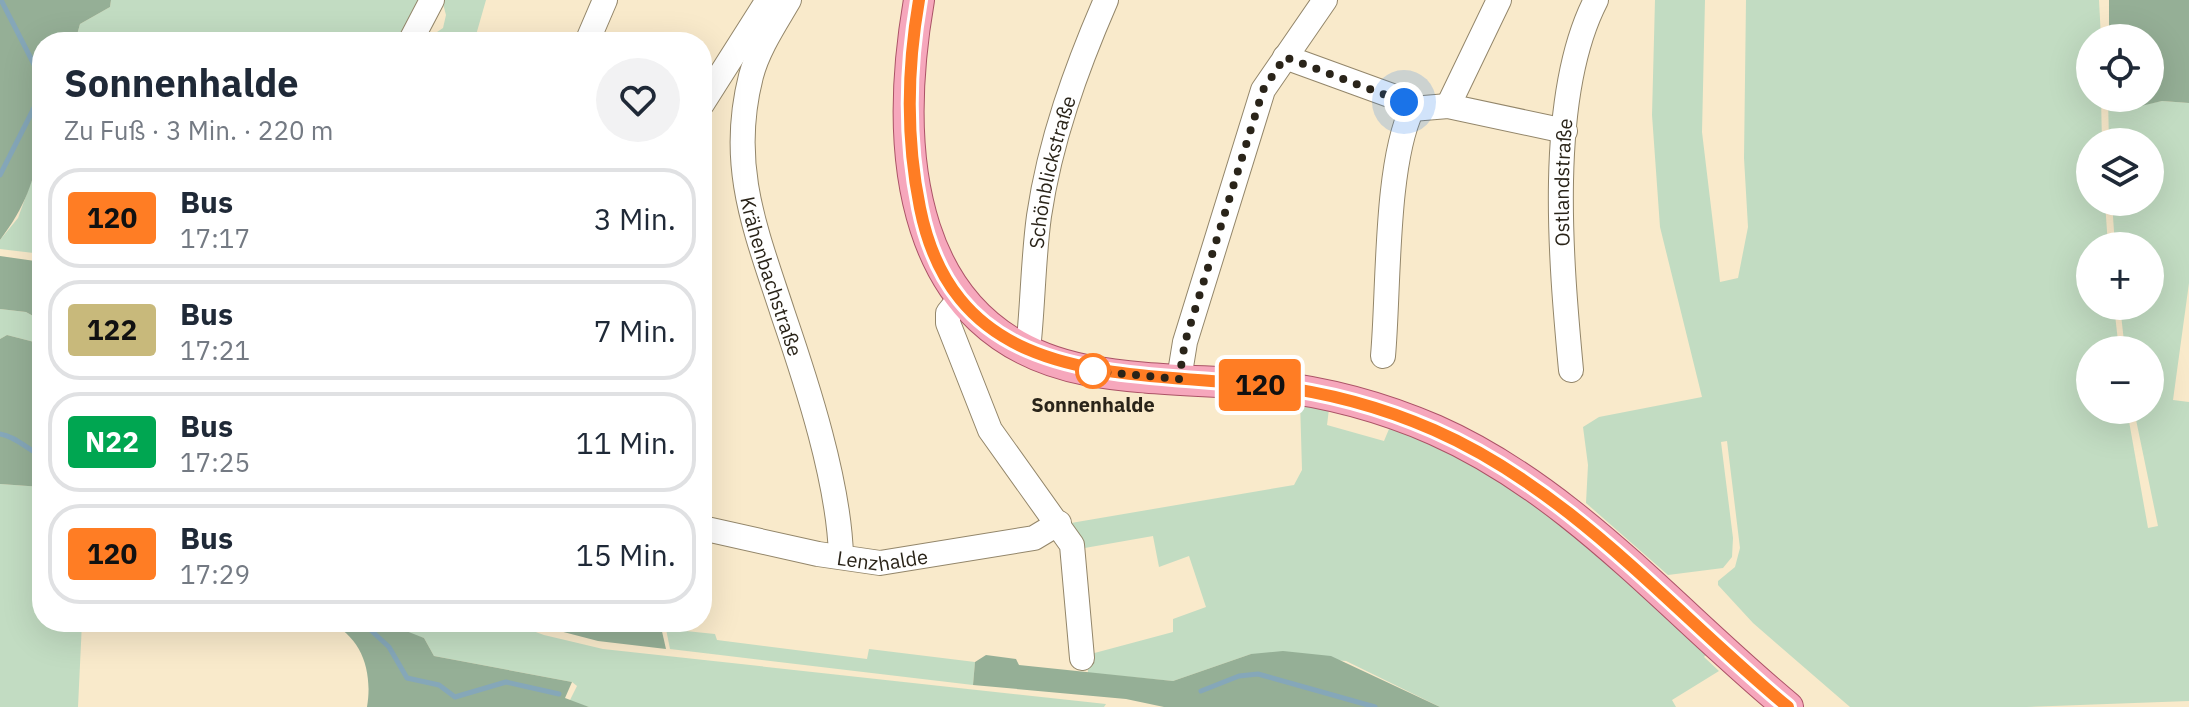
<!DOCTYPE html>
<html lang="de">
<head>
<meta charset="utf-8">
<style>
	body { margin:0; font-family:"IBM Plex Sans",sans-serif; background:#f2f2f3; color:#1f2937; height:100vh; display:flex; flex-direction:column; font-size:30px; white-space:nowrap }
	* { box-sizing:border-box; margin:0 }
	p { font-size:26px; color:#747a83 }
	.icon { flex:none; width:44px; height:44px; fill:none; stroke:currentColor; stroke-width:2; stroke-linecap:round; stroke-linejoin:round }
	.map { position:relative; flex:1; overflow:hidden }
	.drawer { position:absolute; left:32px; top:32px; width:680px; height:600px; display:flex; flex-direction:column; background:#fff; border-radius:32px; box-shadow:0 8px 32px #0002 }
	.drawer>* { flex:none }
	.badge { padding:0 16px; border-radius:6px; font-size:28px; line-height:52px }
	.controls { position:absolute; left:2076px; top:24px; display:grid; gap:16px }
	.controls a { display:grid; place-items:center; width:88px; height:88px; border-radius:50%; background:#fff; box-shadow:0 8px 32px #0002; font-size:40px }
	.you { position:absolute; width:40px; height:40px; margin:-20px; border:6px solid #fff; border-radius:50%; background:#1a73e8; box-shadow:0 0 0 12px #1a73e833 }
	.map>.badge { position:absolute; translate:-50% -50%; box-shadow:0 0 0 4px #fff }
	.round { display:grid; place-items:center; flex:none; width:84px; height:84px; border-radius:42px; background:#f2f2f3 }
	.overview { display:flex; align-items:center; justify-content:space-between; height:136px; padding:0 32px }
	h1 { font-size:38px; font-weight:700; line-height:60px }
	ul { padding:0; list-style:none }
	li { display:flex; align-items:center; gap:24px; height:100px; margin:0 16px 12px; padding:0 16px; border:4px solid #e0e1e3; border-radius:32px }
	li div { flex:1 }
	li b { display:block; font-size:30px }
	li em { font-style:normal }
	li .badge { min-width:88px; font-weight:700; text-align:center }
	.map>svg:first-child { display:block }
</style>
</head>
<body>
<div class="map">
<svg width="2189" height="707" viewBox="0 0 2189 707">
	<rect width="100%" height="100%" fill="#f9eacb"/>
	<!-- green -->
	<g fill="#c2dcc2">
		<polygon points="111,0 422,0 403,42 75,42 80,24 110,7"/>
		<polygon points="442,0 486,0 474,42 416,42 422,35 434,34 443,28 446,15"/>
		<polygon points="1655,0 1705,0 1702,132 1720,282 1738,278 1748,227 1744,158 1746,0 2099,0 2101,38 2090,38 2090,98 2101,98 2102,142 2090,142 2090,202 2105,202 2108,246 2090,246 2090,306 2114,306 2119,350 2090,350 2090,410 2127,410 2148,528 2158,526 2134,410 2150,410 2150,350 2125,350 2120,306 2150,306 2150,246 2115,246 2112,202 2150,202 2150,142 2109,142 2108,98 2136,98 2142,105 2162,101 2189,103 2189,283 2173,400 2189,402 2189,701 2026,707 1850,707 1753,623 1718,585 1718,581 1735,567 1740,548 1727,441 1721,442 1733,538 1732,557 1723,568 1668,575 1586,503 1588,465 1583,427 1599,417 1702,397 1660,227 1652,115"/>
		<polygon points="42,152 42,254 0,249 0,240 18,218"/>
		<polygon points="0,309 26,312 42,321 42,344 7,335 0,339"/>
		<polygon points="1300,400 1329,409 1327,425 1384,441 1389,429 1374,423 1376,416 1519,487 1710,650 1704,657 1719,671 1672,700 1676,707 1440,707 1346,661 1251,654 1173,681 1088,673 1087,655 1173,632 1173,619 1206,607 1189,556 1159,567 1153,536 1079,549 1071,523 1294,485 1302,470"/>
		<polygon points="0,484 42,487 42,622 82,622 78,707 0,707"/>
		<polygon points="406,622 508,622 544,635 603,649 1106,704 1104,707 589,707 569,702 577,686 572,682 434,656 424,638 399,631"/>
		<polygon points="666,629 715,634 717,640 867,659 869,649 975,662 973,685 670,649"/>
	</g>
	<!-- forest -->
	<g fill="#95af96">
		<path d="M 0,0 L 111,0 L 110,7 L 80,24 L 75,42 L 42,42 C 42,119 50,176 0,240 Z"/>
		<polygon points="2109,0 2189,0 2189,103 2162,101 2141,106 2136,98 2150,98 2150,38 2109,38"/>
		<polygon points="0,256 42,262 42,321 26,312 0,309"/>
		<polygon points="7,335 42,344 42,487 0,484 0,339"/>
		<path d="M 328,622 L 383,622 L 424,638 L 434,656 L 572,682 L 565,698 L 589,707 L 367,707 C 373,672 362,636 328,622 Z"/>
		<polygon points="525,622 613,622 661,627 666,649 598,641"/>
		<polygon points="1283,651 1331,656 1440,707 1164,707 1126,699 973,685 975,662 986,655 1016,659 1019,665 1173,681 1251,654"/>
	</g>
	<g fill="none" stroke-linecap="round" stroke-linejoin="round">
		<!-- stream -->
		<g stroke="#85a7b9" stroke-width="5">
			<polyline points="1,0 42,80"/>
			<polyline points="0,175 42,92"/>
			<path d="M 0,434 C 15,436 28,450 42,456"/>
			<polyline points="362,622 389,647 407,678 439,685 455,697 506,682 559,694"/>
			<polyline points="1201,691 1239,676 1258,674 1375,707"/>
		</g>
		<defs>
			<g id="minor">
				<path id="s1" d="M 789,0 C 775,24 758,49 751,76 C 728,166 756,231 783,314 C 807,384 839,482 841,556"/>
				<polyline points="410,42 432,0"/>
				<polyline points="587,42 605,0"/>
				<polyline points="1285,57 1395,97 1412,109 1448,106 1565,131"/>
				<polyline points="702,104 768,0"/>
				<polyline points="1448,106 1499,0"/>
				<polyline points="960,298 948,313 948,323 990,430 1072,545 1082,658"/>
				<path id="s2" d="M 1028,350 C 1033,305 1033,260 1039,216 C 1050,141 1076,69 1106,0"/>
				<path d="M 1383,356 C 1389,290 1385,166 1412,109"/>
				<path id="s3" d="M 1571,370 C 1561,263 1546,97 1596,0"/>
				<polyline points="1179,379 1185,342 1263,90 1325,0"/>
				<path id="s4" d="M 702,528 L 818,554 L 880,563 L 1034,538 L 1059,523"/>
			</g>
			<path id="major" d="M 919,0 C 893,150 906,335 1086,370 C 1144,381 1204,380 1263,385 C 1323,391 1380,406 1435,430 C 1573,491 1673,612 1788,707"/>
		</defs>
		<!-- minor casing -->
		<use href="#minor" stroke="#93866a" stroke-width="26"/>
		<!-- major casing -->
		<use href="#major" stroke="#ab5366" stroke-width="32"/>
		<!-- minor -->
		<use href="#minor" stroke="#fff" stroke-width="24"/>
		<!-- major -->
		<use href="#major" stroke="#f6a7bc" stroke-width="30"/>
	</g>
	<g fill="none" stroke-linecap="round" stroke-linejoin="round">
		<defs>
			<path id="line" d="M 919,0 C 907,69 906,139 920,208 C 956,387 1122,371 1263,385 C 1323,391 1379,406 1434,430 C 1573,491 1673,612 1788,707"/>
		</defs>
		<!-- line casing -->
		<use href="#line" stroke="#fff" stroke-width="18"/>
		<!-- line -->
		<use href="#line" stroke="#ff7d24" stroke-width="12"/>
		<!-- walk -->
		<polyline stroke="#2a2419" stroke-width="8" stroke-dasharray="0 14.4" points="1093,371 1179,379 1185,342 1263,90 1285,57 1404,102"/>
	</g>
	<!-- markers -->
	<circle fill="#fff" stroke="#ff7d24" stroke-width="4" cx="1093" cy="371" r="16"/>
	<g text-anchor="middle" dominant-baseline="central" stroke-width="7" stroke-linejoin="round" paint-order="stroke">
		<!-- street labels -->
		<g font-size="20" fill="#2a2419" stroke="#f9eacb">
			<text stroke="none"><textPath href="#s2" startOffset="180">Schönblickstraße</textPath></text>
			<text stroke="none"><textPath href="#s3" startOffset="188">Ostlandstraße</textPath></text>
			<text stroke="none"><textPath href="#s1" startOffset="290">Krähenbachstraße</textPath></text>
			<text stroke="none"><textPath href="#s4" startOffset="184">Lenzhalde</textPath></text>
		</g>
		<!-- stop labels -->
		<g font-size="20" font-weight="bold" fill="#2a2419" stroke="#f9eacb">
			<text x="1093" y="404">Sonnenhalde</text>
		</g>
	</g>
</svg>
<div class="controls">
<a><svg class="icon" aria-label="locate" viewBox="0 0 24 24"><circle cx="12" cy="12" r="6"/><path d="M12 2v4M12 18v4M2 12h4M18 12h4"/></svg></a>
<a><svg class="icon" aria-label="layers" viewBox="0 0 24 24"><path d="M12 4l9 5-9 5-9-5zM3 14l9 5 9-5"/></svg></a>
<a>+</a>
<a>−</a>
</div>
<div class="you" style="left:1404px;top:102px"></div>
<b class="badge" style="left:1260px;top:385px;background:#ff7d24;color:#111">120</b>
<section class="drawer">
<div class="overview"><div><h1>Sonnenhalde</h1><p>Zu Fuß · 3 Min. · 220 m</p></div><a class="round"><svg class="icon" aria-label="heart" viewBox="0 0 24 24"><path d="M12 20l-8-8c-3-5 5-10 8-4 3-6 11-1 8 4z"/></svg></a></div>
<ul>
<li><span class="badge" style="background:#ff7d24;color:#111">120</span><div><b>Bus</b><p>17:17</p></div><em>3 Min.</em></li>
<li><span class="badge" style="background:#c8b97b;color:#111">122</span><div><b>Bus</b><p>17:21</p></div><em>7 Min.</em></li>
<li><span class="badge" style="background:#00a651;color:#fff">N22</span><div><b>Bus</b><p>17:25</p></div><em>11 Min.</em></li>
<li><span class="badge" style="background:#ff7d24;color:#111">120</span><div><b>Bus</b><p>17:29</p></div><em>15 Min.</em></li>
</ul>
</section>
</div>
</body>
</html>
